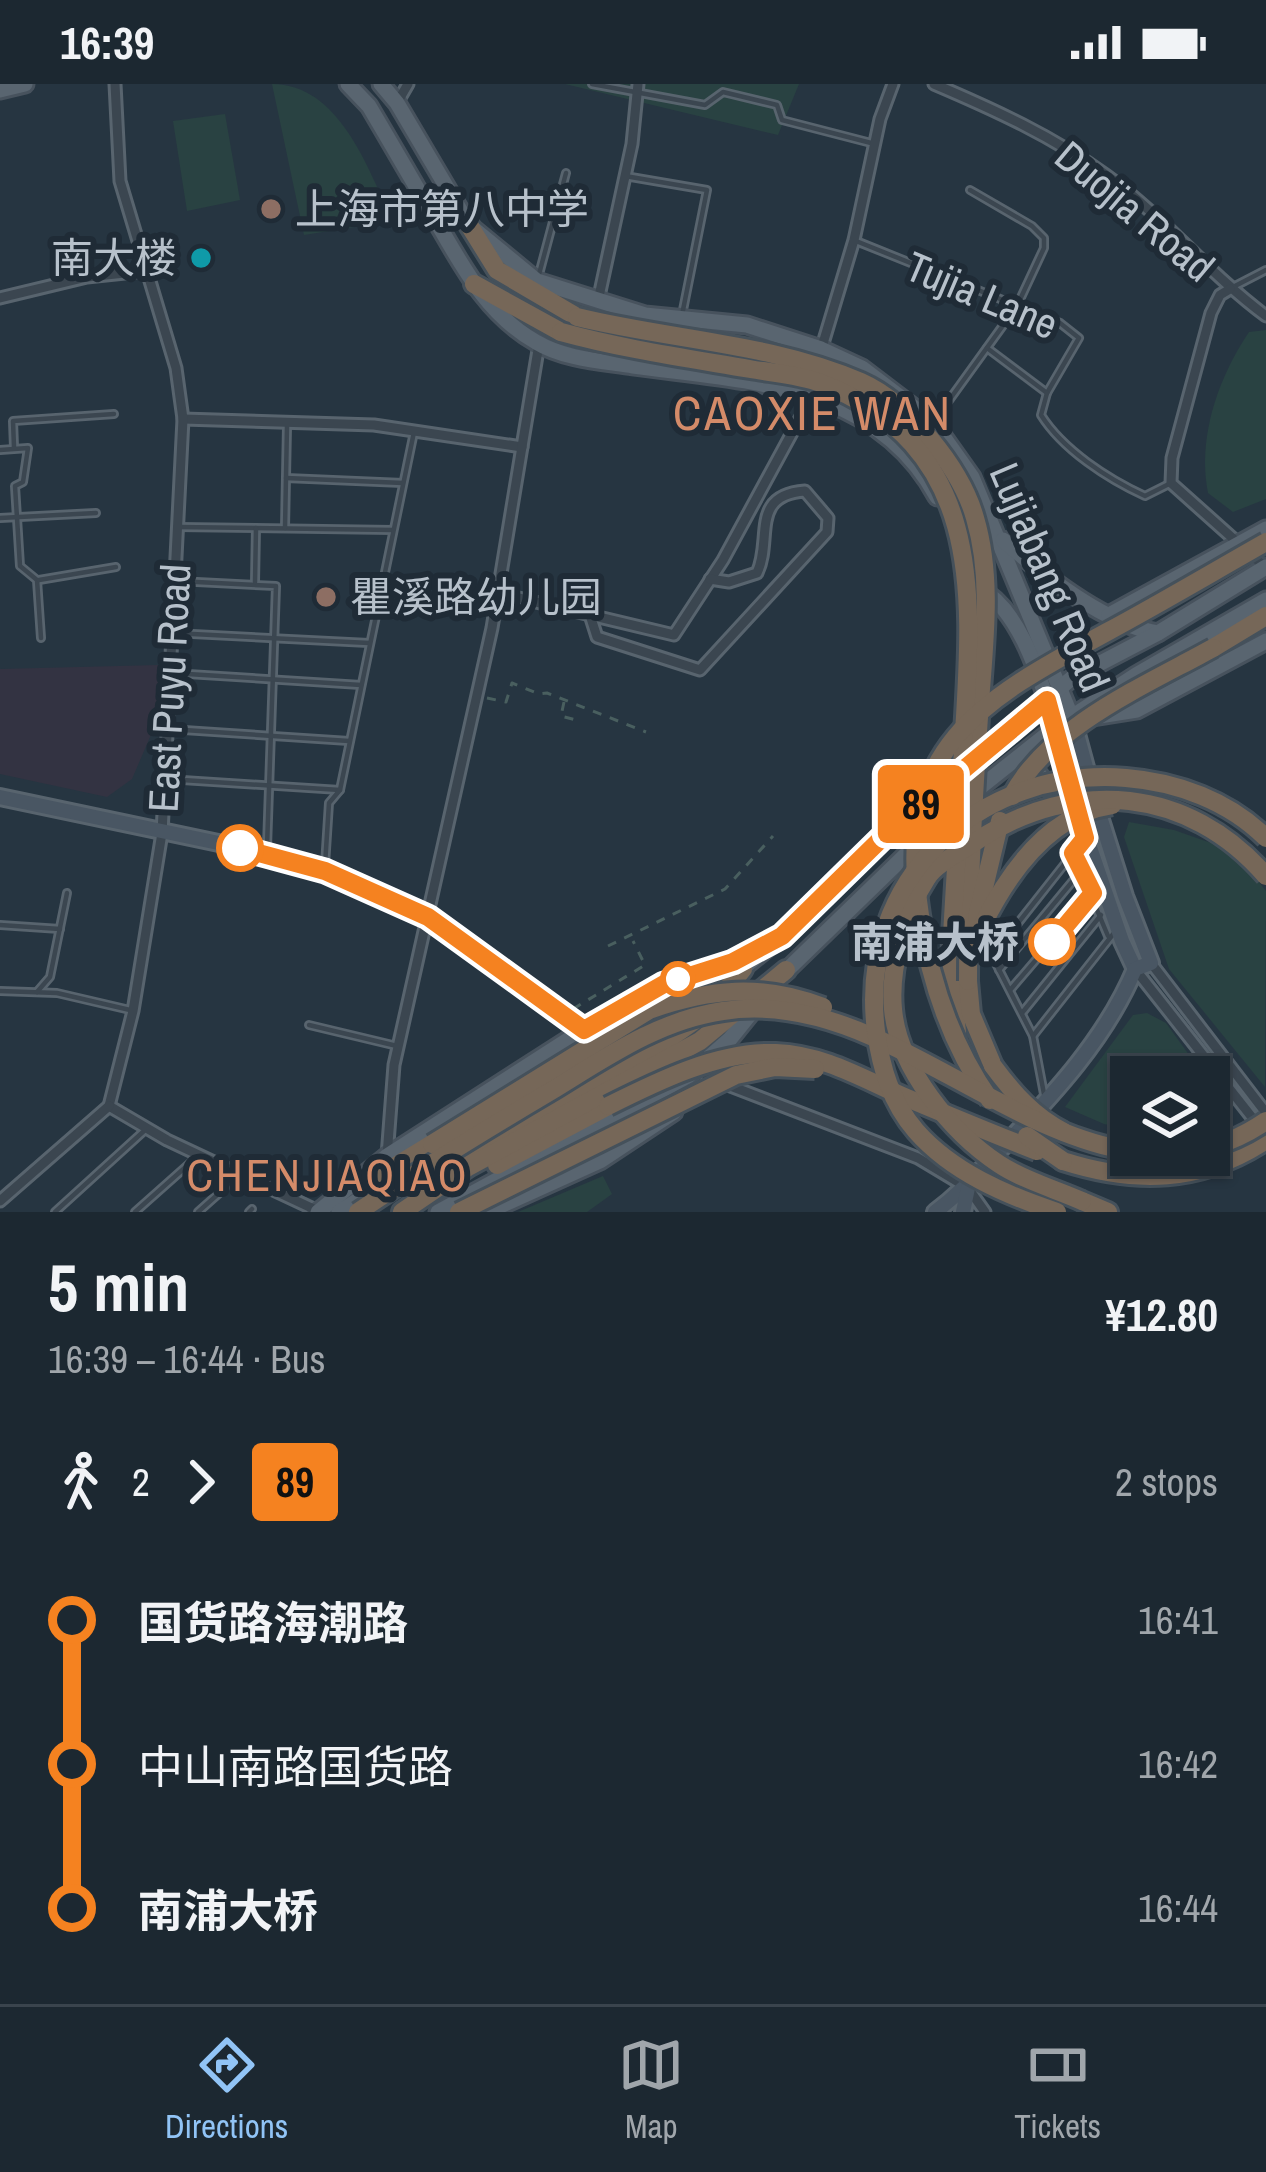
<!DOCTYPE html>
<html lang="en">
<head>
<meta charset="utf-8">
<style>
	body { margin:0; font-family:"Archivo Narrow","Noto Sans SC",sans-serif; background:#29343d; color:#f1f3f6; height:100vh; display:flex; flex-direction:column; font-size:45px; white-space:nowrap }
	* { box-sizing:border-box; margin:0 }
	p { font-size:39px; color:#a0a6ab }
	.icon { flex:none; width:66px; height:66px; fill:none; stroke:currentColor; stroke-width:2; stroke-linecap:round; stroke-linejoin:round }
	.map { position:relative; height:1128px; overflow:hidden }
	.sheet { display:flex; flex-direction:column; background:#1c2831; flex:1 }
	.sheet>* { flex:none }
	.badge { padding:0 24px; border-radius:9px; font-size:42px; line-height:78px }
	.fabs { position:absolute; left:1110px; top:972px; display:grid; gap:24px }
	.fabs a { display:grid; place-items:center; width:120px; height:120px; border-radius:0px; background:#1c2831; box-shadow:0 3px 9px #0004,0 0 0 3px #3a444d; font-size:60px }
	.map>.badge { position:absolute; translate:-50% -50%; box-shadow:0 0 0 6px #fff }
	.legs { display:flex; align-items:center; gap:18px; height:132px; padding:0 48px; font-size:39px }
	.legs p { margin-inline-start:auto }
	.summary { display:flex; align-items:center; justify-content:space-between; height:204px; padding:0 48px }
	h1 { font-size:66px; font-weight:700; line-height:90px }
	ul { padding:0 48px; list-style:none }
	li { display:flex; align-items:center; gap:42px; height:144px; font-size:45px }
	li i { display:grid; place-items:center; width:18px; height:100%; margin:0 15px; background:currentColor }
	li i::after { content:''; width:30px; height:30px; margin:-15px; border:9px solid; border-radius:50%; background:#1c2831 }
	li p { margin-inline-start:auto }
	li:first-child i { background:linear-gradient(#0000 50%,currentColor 0) }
	li:last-child i { background:linear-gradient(currentColor 50%,#0000 0) }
	.status { display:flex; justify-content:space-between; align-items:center; height:84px; padding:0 60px; background:#1c2831; direction:ltr }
	.status svg { height:33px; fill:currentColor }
	.tab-bar { display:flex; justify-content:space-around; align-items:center; height:168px; border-top:3px solid #3a444d; background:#1c2831; font-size:33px; color:#a0a6ab }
	.tab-bar a { display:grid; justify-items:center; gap:6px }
	.tab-bar .current { color:#91c4f6 }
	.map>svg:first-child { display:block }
</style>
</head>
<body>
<div class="status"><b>16:39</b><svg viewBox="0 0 49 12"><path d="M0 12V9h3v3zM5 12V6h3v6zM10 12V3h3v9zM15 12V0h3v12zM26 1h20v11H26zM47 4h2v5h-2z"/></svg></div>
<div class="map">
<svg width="1266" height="1128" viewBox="0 0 1266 1128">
	<rect width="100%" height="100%" fill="#263541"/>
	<!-- medical -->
	<polygon fill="#333342" points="158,581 159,632 132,695 107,713 0,690 0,585"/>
	<!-- green -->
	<g fill="#294242">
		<path d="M 272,0 C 339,0 369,85 392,137 L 304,151 Z"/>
		<polygon points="565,0 799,0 778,51"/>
		<polygon points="225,30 240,116 187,127 173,37"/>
		<path d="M 1266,246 L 1266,415 L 1233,428 L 1208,409 C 1197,354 1218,294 1249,248 Z"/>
		<polygon points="1129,738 1174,746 1211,759 1243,778 1266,807 1265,1003 1169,885 1124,753"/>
		<polygon points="1147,929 1166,939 1205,993 1131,993 1131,1046 1104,1040 1065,1023 1133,931"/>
		<polygon points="603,1092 612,1110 587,1128 518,1128"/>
	</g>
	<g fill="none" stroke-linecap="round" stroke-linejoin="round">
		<defs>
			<g id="lane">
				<polyline points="592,0 705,21 723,8 777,21 782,36 875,60"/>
				<polyline points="625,92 707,106 682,231"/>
				<path d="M 856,157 L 1060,239 L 1079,254 L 1047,309 L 1041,331 C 1063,366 1108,395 1145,412 L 1171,399"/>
				<polyline points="538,194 566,89"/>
				<polyline points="1235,202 1266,186"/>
				<polyline points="987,264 1047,309"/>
				<polyline points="937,333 1017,222 1044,164 1044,154 1032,142 970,106"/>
				<polyline points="14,363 13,337 114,330"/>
				<polyline points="0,366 28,364 23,398 15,402 20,482 37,496 41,554"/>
				<polyline points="286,394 403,399"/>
				<polyline points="0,434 96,429"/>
				<polyline points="178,443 393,446"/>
				<polyline points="285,444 287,342"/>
				<polyline points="39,496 116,483"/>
				<polyline points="177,497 276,502 267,763"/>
				<polyline points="255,498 256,444"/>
				<polyline points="173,549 369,559"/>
				<polyline points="172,589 361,601"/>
				<polyline points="169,645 349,657"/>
				<polyline points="167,695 340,706"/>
				<polyline points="1073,769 1108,852"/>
				<polyline points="325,781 329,719 340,706 414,348"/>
				<polyline points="0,841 60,845"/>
				<polyline points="999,886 1081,787"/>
				<polyline points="1011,905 1093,809"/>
				<polyline points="0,907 57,909 130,926"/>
				<polyline points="37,908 50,893 67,809"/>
				<polyline points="1022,929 1101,831"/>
				<polyline points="309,941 397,962"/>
				<polyline points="1033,952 1114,849"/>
				<polyline points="1044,1010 1033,952 992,872 1082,758"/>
				<polyline points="55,1128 144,1047"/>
				<polyline points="135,1128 198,1072"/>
				<polyline points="198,1128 225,1104"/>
				<polyline points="249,1128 252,1125"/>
			</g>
			<g id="street">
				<path d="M 934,0 C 995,26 1052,52 1106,91 C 1163,132 1209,190 1266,232"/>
				<polyline points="397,19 408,0"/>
				<polyline points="1230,205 1220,211 1211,229 1172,374 1171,399 1266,484"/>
				<polyline points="0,214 87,193 144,187"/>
				<polyline points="598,217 632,60 638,0"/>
				<polyline points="821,266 854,156 880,35 893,0"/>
				<polyline points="183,335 374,341 522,363"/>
				<polyline points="498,509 674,551 723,476 812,312"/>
				<path d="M 590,531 L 597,553 L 700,586 L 827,448 L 828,434 L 805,407 C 749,411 773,456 757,489 L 729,498 L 710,495"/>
				<polyline points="1151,879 1266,1029"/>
				<polyline points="1135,885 1258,1041"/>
				<polyline points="707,993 918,1074 968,1104 985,1128"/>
				<polyline points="109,1022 133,927 162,749 183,335 176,284 120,97 115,0"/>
				<polyline points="109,1022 167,1056 318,1127"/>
				<polyline points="387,1072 394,981 492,544 539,260"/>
				<polyline points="0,1117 109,1022"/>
			</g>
			<g id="secondary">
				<polyline points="1074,639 1090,698"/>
				<polyline points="1057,648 1078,725"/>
				<polyline points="0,713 266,769 325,787 428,834 584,946"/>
				<polyline points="1084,746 1122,857 1135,885"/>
				<path d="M 935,1128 C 961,1109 979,1087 1002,1064 C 1054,1010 1106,954 1135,885 L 1151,879 L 1125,812 L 1096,720"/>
				<polyline points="963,1128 968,1104"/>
			</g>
			<g id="primary">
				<path d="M 348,0 L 369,22 C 389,56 409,90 429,125 C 459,175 483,228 536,258 C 564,275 601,277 633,282 C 747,298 876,299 937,413"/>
				<polyline points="381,0 397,19 469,141 537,197 645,231 747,241 821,265 862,284 933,338 972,393 1072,634"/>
				<polyline points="0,6 25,0"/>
				<path d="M 1003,456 C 1042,490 1105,541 1158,549"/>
				<path d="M 980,505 C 1022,527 1041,599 1056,643"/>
				<polyline points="1109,531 1266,445"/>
				<polyline points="1093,633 1137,626 1266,557"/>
				<polyline points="1032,681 1086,754"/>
				<polyline points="782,891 953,725 1056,643 1136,591 1266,516"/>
				<polyline points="733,892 782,852 885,751 1072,594 1158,549 1266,483"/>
				<polyline points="635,949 687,919"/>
				<polyline points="318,1128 387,1072 616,925 664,900 755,867"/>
				<polyline points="339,1128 393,1094"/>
				<polyline points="438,1128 688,992 730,955 759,919"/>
				<polyline points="487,1128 600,1077 674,1028"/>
			</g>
			<g id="highway">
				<polyline points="469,141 497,186 577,233"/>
				<polyline points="474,200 561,248"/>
				<polyline points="1213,564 1266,532"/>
				<polyline points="952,851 951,891 957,948"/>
				<polyline points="968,897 971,930 993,982"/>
				<polyline points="720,914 743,885"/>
				<path d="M 1063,1077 C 1135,1100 1201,1099 1266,1056"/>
				<polyline points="497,1081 608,1022"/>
				<polyline points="424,1094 670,954 700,933"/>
				<polyline points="373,1096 432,1060"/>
				<polyline points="1082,1117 1108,1128"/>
				<polyline points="402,1128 468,1083 700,957 786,886"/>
			</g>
		</defs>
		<!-- lane casing -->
		<use href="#lane" stroke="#58646e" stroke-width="10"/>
		<!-- street casing -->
		<use href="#street" stroke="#58646e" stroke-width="15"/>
		<!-- secondary casing -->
		<use href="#secondary" stroke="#58646e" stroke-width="20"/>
		<!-- primary casing -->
		<use href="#primary" stroke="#47525d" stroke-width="21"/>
		<!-- highway casing -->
		<use href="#highway" stroke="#45515b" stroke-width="24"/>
		<!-- path -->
		<g stroke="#495f5f" stroke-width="3" stroke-dasharray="9 9" stroke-linecap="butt">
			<polyline points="487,614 506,618 512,599 539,610 547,609 646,648"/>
			<polyline points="564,618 561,632 580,637"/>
			<polyline points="608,862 725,805 773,752"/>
			<polyline points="573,925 645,881 633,857"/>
		</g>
		<!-- lane -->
		<use href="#lane" stroke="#3b4650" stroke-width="4.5"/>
		<!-- street -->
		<use href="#street" stroke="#3b4650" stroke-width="9"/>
		<!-- secondary -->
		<use href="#secondary" stroke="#495663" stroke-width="14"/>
		<!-- primary -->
		<use href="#primary" stroke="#596570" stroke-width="15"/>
		<!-- highway -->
		<use href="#highway" stroke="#766758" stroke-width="18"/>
		<defs>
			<g id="highway-bridge">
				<path d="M 577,233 C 671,256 771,259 861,298 C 908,319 961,384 975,434 C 994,498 983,567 979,633 C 973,721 968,809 968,897"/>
				<path d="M 561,248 C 623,265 686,274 750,285 C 773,289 800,291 821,299 C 983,363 973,505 964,649 C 960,716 956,784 952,851"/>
				<path d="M 1012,712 C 1048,643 1146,601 1213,564"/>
				<polyline points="977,833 1000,737"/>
				<path d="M 983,840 C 1009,788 1049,730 1112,721"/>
				<path d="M 993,982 C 1013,1009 1034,1033 1064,1048"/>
				<path d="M 990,1016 C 952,962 930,897 920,831 C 894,664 978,618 1107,548 C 1161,519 1213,488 1266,458"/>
				<path d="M 608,1022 C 658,997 718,967 776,969 C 825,971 863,995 907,1014 C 950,1032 993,1050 1037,1067"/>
				<polyline points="1027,1052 1063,1077"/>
				<path d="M 432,1060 L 649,926 C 709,905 762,899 823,923"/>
				<path d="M 1082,1117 C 1055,1105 1023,1096 999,1080 C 952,1049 898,984 893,925 C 889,885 905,827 927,794 C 936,779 963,767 978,756 C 1075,693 1189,703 1266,792"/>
				<path d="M 358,1128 C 421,1085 485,1046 551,1007 C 605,974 659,936 723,927 C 774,919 826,932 873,953 C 995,1006 1134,1128 1266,1037"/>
				<polyline points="459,1128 736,991 775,983 815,985"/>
				<path d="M 1057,1128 C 1006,1111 952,1088 916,1047 C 891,1018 881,984 876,947 C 857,796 979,682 1126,694 C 1177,698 1229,717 1266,754"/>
			</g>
		</defs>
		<!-- highway-bridge casing -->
		<use href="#highway-bridge" stroke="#45515b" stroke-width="24" stroke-linecap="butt"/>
		<!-- highway-bridge -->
		<use href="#highway-bridge" stroke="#766758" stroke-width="18"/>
	</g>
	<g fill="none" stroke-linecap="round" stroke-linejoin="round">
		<defs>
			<polyline id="line-1" points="240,764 325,787 428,833 584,946 664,900 733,878 782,852 885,751 1047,616 1085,754 1073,769 1093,809 1052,858"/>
		</defs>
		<!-- line-1 casing -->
		<use href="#line-1" stroke="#fff" stroke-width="27"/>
		<!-- line-1 -->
		<use href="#line-1" stroke="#f58220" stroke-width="18"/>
	</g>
	<!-- markers -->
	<g fill="#8d6e63" stroke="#1f2b36" stroke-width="4.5">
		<circle cx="271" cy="125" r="12"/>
		<circle cx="326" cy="513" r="12"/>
	</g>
	<circle fill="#0f9aa8" stroke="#1f2b36" stroke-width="4.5" cx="201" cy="174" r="12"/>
	<g fill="#fff" stroke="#f58220" stroke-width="6">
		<circle cx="240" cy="764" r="21"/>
		<circle cx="1052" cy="858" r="21"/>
		<circle cx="678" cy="895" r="15"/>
	</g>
	<g text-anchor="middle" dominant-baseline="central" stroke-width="12" stroke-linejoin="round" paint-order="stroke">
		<!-- poi labels -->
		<g font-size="42" fill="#b7c1cb" stroke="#1f2b36" text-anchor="start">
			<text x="295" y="125">上海市第八中学</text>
			<text x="177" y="174" text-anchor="end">南大楼</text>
			<text x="350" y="513">瞿溪路幼儿园</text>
		</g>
		<!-- street labels -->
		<g font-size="42" fill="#b7c1cb" stroke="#1f2b36">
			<text transform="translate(1135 127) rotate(40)">Duojia Road</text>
			<text transform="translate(982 211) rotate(23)">Tujia Lane</text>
			<text transform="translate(1050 493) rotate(67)">Lujiabang Road</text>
			<text transform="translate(169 604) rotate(-87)">East Puyu Road</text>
		</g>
		<!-- stop labels -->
		<g font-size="42" font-weight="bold" fill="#b7c1cb" stroke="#1f2b36" text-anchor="end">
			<text x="1019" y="858">南浦大桥</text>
		</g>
		<!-- neighbourhood labels -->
		<g font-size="45" letter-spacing="3" fill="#d48b69" stroke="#1f2b36">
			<text x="328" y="1090">CHENJIAQIAO</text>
		</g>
		<!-- quarter labels -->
		<g font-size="48" letter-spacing="3" fill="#d48b69" stroke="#1f2b36">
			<text x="813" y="328">CAOXIE WAN</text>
		</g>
	</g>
</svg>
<div class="fabs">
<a><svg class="icon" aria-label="layers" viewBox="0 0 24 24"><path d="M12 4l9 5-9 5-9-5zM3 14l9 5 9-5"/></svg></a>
</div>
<b class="badge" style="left:921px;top:720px;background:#f58220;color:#111">89</b>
</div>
<section class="sheet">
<div class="summary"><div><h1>5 min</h1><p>16:39 – 16:44 · Bus</p></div><b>¥12.80</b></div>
<div class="legs"><svg class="icon" aria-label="walk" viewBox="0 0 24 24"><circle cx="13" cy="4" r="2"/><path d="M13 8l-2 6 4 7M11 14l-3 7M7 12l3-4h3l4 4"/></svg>2<svg class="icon" aria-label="forward" viewBox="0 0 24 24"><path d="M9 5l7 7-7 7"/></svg><b class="badge" style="background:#f58220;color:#111">89</b><p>2 stops</p></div>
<ul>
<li><i style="color:#f58220"></i><b>国货路海潮路</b><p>16:41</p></li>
<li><i style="color:#f58220"></i><span>中山南路国货路</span><p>16:42</p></li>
<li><i style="color:#f58220"></i><b>南浦大桥</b><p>16:44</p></li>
</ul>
</section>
<nav class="tab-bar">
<a class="current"><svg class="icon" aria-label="directions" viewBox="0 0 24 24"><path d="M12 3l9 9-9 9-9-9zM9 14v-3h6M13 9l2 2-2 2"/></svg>Directions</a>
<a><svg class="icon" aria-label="map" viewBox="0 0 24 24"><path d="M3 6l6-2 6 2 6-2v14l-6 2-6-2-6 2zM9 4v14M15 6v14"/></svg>Map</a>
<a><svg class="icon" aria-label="tickets" viewBox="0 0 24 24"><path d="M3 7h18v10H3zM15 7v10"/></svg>Tickets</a>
</nav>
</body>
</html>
